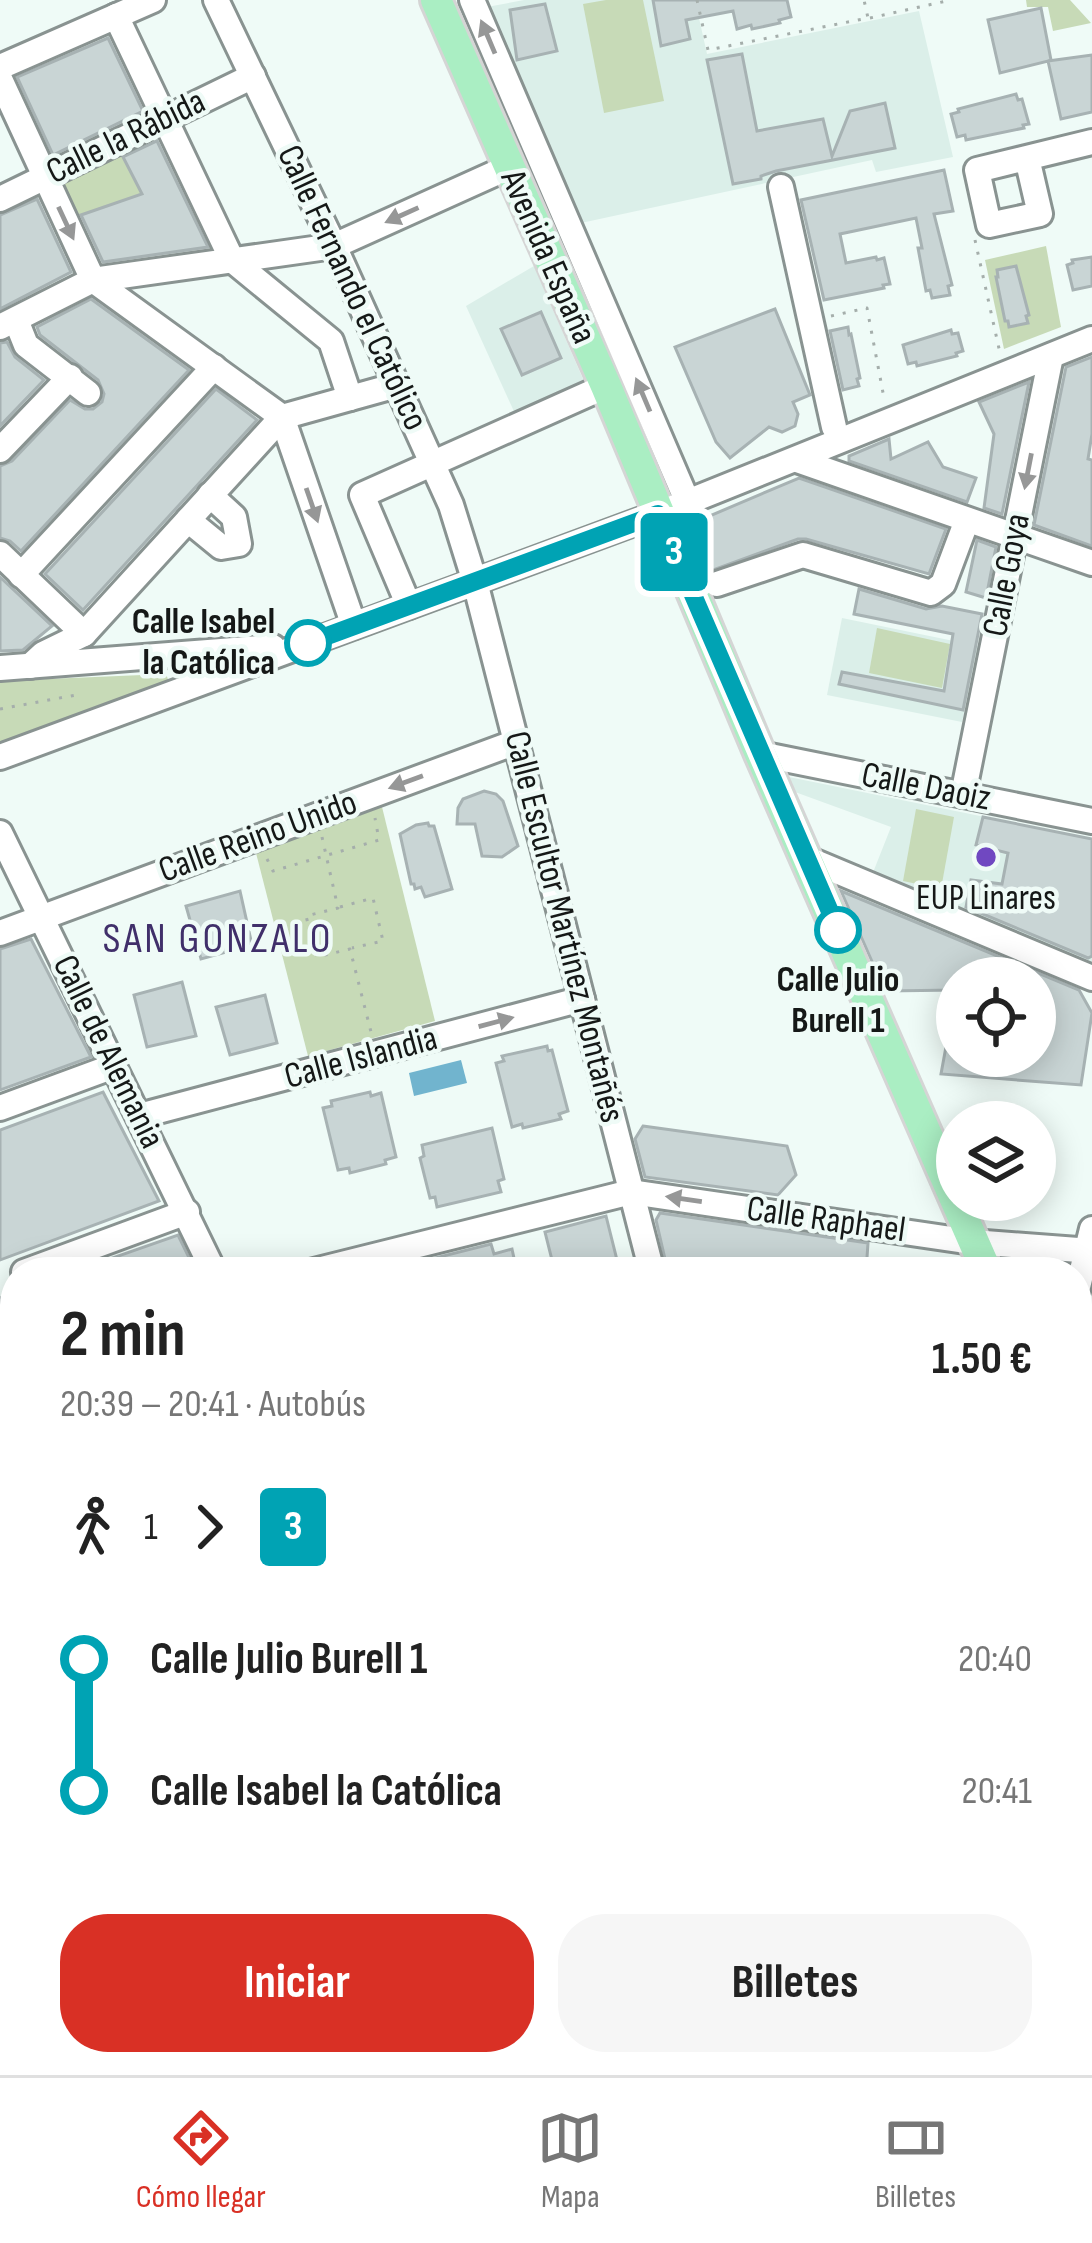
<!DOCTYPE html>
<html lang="es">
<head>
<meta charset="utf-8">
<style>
	body { margin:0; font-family:"Sofia Sans Condensed",sans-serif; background:#f6f6f6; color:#222; height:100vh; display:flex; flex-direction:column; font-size:45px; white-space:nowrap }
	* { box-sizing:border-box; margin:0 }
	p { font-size:39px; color:#767676 }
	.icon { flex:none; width:66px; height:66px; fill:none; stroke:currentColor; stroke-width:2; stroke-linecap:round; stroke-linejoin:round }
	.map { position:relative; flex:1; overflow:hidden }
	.side { position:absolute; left:0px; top:1257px; width:1092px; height:819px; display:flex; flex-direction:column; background:#fff; border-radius:48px 48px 0 0; box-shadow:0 6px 30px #0003 }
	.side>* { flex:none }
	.badge { padding:0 24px; border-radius:9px; font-size:42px; line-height:78px }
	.buttons { position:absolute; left:936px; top:957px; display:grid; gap:24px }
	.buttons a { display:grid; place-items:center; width:120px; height:120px; border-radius:50%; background:#fff; box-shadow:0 6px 30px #0003; font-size:60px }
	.map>.badge { position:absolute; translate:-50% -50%; box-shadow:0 0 0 6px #fff }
	.legs { display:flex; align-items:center; gap:18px; height:132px; padding:0 60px; font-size:39px }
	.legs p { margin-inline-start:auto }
	.headline { display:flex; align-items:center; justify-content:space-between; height:204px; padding:0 60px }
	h1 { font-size:66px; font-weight:700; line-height:90px }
	.button { display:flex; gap:24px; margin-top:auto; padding:24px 60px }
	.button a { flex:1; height:138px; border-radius:48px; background:#d93025; color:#fff; font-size:48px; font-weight:700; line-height:138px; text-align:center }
	.button a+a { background:#f6f6f6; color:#222 }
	ul { padding:0 60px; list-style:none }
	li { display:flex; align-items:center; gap:42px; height:132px; font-size:45px }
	li i { display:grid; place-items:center; width:18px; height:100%; margin:0 15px; background:currentColor }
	li i::after { content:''; width:30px; height:30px; margin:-15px; border:9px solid; border-radius:50%; background:#fff }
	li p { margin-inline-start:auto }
	li:first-child i { background:linear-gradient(#0000 50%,currentColor 0) }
	li:last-child i { background:linear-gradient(currentColor 50%,#0000 0) }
	.tabs { display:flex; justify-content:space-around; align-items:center; height:168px; border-top:3px solid #e0e0e0; background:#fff; font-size:33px; color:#767676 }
	.tabs a { display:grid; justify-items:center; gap:6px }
	.tabs .active { color:#d93025 }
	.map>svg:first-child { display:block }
</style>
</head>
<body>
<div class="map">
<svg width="1092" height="2075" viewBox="0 0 1092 2075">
	<rect width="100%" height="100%" fill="#effbf7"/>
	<!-- built -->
	<g fill="#dbefe9">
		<polygon points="524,0 695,0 707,54 919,11 953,157 876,172 872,160 581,223 487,7"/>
		<polygon points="534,266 586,386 517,418 466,306"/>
		<polygon points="842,618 978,646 962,722 827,695"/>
		<polygon points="789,777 1092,839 1092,970 872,875 891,827 795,792"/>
	</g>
	<!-- green -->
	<g fill="#c7dab7">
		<polygon points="606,0 643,0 664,101 604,113 583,4"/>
		<polygon points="1026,0 1070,0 1091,23 1053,31 1048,7 1027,7"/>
		<polygon points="119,149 142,194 73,219 56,180"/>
		<polygon points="1046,246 1061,327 1004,349 985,260"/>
		<polygon points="877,628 950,644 942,688 869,673"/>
		<polygon points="166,674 169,682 0,744 0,681"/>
		<polygon points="382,807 435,1021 308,1056 256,853"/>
		<polygon points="916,809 954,817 941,889 903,881"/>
		<polygon points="10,1823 15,1834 15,2061 111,2061 117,2075 0,2075 0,1827"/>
	</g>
	<!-- water -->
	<polygon fill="#71b4ce" points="461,1060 467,1083 414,1096 409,1073"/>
	<!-- building -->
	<g fill="#c9d5d5" stroke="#a7b2b3" stroke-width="3">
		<polygon points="653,0 787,0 791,17 779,20 780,23 752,29 751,25 737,29 733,11 686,20 690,39 661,46"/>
		<polygon points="545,4 557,51 517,60 510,10"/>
		<polygon points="1041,8 1051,60 1048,61 1092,55 1092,112 1061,119 1048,61 1000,73 988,20"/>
		<polygon points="108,38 143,111 53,155 17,77"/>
		<polygon points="742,54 757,131 823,119 832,156 850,111 885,103 895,148 776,171 761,176 761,179 733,184 707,60"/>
		<polygon points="1016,94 1018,100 1022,99 1029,124 1023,125 1024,128 966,140 965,135 957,137 951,114 959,112 958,109"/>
		<polygon points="157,141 208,247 103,262 81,215 142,194 123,157"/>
		<polygon points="944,170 953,211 934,214 952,285 948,286 950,295 932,298 930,290 926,291 918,248 922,248 916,218 840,234 846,263 876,257 877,260 884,258 890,284 883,285 884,288 824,300 801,200"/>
		<polygon points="37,199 71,272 0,309 0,215"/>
		<polygon points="1092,257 1092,286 1073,290 1067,265 1073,263 1072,260"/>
		<polygon points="1016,266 1029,315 1026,316 1028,323 1009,327 1008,321 1005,321 996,277 998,277 997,270"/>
		<polygon points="91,299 189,370 21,551 10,541 0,538 0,466 12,461 70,400 85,409 93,409 102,402 104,394 98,380 40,335 37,327"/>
		<polygon points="775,309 810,395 793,402 798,414 795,426 782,432 769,427 730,458 716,442 675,347"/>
		<polygon points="541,312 561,358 522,375 501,329"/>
		<polygon points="848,327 849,335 851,334 860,378 857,379 859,386 843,390 830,331"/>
		<polygon points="951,330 952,334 958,333 963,351 956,353 957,356 917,366 916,362 908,364 903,345"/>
		<polygon points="7,342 15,357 44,380 0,426 0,343"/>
		<polygon points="1092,357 1092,434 1088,459 1092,460 1092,546 1034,525 1066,367"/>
		<polygon points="1029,382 1002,514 984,508 994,434 979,402"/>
		<polygon points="216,389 257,420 83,610 45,574"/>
		<polygon points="889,439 891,459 928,442 943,467 976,478 967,502 849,461 849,456"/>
		<polygon points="799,478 946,529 929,574 806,539 798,539 705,573 686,526"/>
		<polygon points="977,540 996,547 986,598 966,592"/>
		<polygon points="0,577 52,626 23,650 0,651"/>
		<polygon points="859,589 926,609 942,606 982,614 963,710 839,684 842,672 944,691 953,634 854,614"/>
		<polygon points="484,791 496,794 503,801 518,846 502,857 482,856 475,824 457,824 458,808 463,799"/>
		<polygon points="983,817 1092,839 1092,956 1088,958 966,907 971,880 1002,884 1008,853 976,845"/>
		<polygon points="428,823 429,826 434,826 452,889 425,897 421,887 415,889 414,884 411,884 400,834 416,825"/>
		<polygon points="240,891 252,945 201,959 186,906"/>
		<polygon points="841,891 1079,990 1092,1013 1081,1085 941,1074 950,1025 957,1026 957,1056 1035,1056 1035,978 957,978 957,990 885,991"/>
		<polygon points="31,939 91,1057 0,1090 0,949"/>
		<polygon points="182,982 196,1036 147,1047 134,995"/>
		<polygon points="265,995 277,1043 230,1055 216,1007"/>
		<polygon points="547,1046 548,1051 552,1050 568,1111 559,1114 561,1119 523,1128 522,1124 512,1127 496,1063 504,1061 502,1056"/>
		<polygon points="103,1092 159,1201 0,1260 0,1130"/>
		<polygon points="370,1092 371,1096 381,1093 396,1157 385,1160 386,1164 350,1173 349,1168 338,1170 323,1108 332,1106 331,1101"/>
		<polygon points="643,1126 787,1146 796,1175 778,1195 645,1177 635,1139"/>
		<polygon points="492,1128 504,1179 498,1181 501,1192 437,1207 435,1197 430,1198 420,1158 424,1156 422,1145"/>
		<polygon points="660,1213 868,1243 866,1272 730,1272 694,1267 693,1272 668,1272 656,1220"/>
		<polygon points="606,1216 620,1272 555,1272 545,1232"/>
		<polygon points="178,1235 196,1272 79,1272 78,1270"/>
		<polygon points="491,1244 494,1254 512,1249 517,1272 430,1272 427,1260"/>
		<polygon points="15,1292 15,1334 0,1337 0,1298"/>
		<polygon points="1077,1478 1092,1490 1092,1510 1086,1518 1077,1520"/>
		<polygon points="1092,1757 1092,1804 1077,1807 1077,1760"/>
		<polygon points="140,2061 329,2061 323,2067 306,2075 145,2075"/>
		<polygon points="655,2061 773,2061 773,2064 786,2061 1046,2061 1049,2075 658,2075"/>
	</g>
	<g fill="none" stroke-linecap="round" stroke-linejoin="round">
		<defs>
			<g id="minor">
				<polyline points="216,0 334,246 451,505 475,582 652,1272"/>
				<polyline points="472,0 688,503"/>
				<polyline points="116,16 232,260 331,341 350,398"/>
				<polyline points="0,67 153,0"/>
				<polyline points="0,79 93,280 282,417 354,626"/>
				<polyline points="1027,158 1040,214 989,225 977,170 1092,142"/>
				<polyline points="781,187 834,427"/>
				<polyline points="0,199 253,76"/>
				<polyline points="16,320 26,345 88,393"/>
				<polyline points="0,327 93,280 334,246 509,167"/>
				<polyline points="0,450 70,377"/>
				<polyline points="797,460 1092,563"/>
				<polyline points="188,520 221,547 239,544 234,517 210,495"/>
				<polyline points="0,554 84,634"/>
				<polyline points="21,575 214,367"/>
				<polyline points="717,584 803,555 931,593 943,584 967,520"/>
				<polyline points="409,606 362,495 606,386"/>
				<polyline points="30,666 43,654 84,634 282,417 397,385"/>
				<polyline points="0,668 273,647"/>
				<polyline points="760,754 1092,821"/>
				<polyline points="0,757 658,514 1092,339"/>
				<polyline points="963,795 1051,356"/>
				<polyline points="0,833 214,1272"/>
				<polyline points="808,859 1092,978"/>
				<polyline points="0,933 516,742"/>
				<polyline points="0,1108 114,1066"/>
				<polyline points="139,1116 582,999"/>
				<polyline points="24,1272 187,1212"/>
				<polyline points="310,1272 631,1192 972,1242 1092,1251"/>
				<polyline points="1077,1291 1092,1229"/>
				<polyline points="0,1354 15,1350"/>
				<polyline points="0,1459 15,1456"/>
				<polyline points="1077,1537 1092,1534"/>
				<polyline points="0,1566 15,1563"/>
				<polyline points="1077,1744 1092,1740"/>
				<polyline points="0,1779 15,1809"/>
				<polyline points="1077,1932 1092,1929"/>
				<polyline points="122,2061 129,2075"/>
				<polyline points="471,2061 477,2075"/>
				<polyline points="586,2061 593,2075"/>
				<polyline points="1076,2061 1092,2073"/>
				<polyline points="337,2075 367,2061"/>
			</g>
			<g id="major">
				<polyline points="436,0 606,386 760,754 987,1272"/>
				<polyline points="1077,1384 1092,1394"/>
			</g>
		</defs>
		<!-- minor casing -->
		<use href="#minor" stroke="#899391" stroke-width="30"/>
		<!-- major casing -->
		<use href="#major" stroke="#d5d5d5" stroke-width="36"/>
		<!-- path -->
		<g stroke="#a5aeab" stroke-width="3" stroke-dasharray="3 9" stroke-linecap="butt">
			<polyline points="697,0 708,50 868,18 864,0"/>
			<polyline points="870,18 951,0"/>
			<polyline points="975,240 1000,353"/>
			<polyline points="831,316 867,308 884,398"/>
			<polyline points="0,709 76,695"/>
			<polyline points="322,837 338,908 306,916 317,957 350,949 371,1032"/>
			<polyline points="267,859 273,871 379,840 375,818"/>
			<polyline points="340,907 373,898 383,941 352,948"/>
			<polyline points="0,1997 15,1996"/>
			<polyline points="79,2075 103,2064"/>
			<polyline points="646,2075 656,2073"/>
		</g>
		<!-- minor -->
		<use href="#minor" stroke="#fff" stroke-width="24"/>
		<!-- major -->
		<use href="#major" stroke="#aaeec3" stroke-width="30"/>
	</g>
	<!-- one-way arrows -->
	<defs><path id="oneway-solid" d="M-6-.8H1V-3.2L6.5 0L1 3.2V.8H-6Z" transform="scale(3)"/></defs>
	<g fill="#969797">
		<use href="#oneway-solid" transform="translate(488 37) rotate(-113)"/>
		<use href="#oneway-solid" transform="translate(402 215) rotate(156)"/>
		<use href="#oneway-solid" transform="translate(66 223) rotate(65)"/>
		<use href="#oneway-solid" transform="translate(643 395) rotate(-113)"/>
		<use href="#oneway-solid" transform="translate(1028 471) rotate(101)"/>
		<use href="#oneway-solid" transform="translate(312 505) rotate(71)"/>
		<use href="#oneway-solid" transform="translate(406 782) rotate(160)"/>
		<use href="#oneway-solid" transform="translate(496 1022) rotate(-15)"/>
		<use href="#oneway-solid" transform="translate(684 1199) rotate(-172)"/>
	</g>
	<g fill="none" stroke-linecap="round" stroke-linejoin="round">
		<defs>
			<polyline id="line-1" points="308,643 658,514 838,930"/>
		</defs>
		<!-- line-1 casing -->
		<use href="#line-1" stroke="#fff" stroke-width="27"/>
		<!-- line-1 -->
		<use href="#line-1" stroke="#00a3b4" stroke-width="18"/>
	</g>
	<!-- markers -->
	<g fill="#fff" stroke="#00a3b4" stroke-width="6">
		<circle cx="308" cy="643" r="21"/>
		<circle cx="838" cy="930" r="21"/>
	</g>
	<circle fill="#7048c1" stroke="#effbf7" stroke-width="4.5" cx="986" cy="857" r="12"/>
	<g text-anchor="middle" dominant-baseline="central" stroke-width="9" stroke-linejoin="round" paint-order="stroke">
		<!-- street labels -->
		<g font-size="36" fill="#151817" stroke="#effbf7">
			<text transform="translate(126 137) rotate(-26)">Calle la Rábida</text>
			<text transform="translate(548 257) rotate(66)">Avenida España</text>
			<text transform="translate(352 288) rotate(65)">Calle Fernando el Católico</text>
			<text transform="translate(1007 575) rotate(-79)">Calle Goya</text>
			<text transform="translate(926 787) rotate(11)">Calle Daoiz</text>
			<text transform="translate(258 837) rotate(-20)">Calle Reino Unido</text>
			<text transform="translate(564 927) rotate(76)">Calle Escultor Martínez Montañés</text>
			<text transform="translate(108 1052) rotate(64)">Calle de Alemania</text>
			<text transform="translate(361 1058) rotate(-15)">Calle Islandia</text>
			<text transform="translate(826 1220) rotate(8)">Calle Raphael</text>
		</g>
		<!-- stop labels -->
		<g font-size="36" font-weight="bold" fill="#151817" stroke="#effbf7" text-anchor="end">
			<text x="275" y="622">Calle Isabel<tspan x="275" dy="41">la Católica</tspan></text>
			<text x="838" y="980" text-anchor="middle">Calle Julio<tspan x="838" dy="41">Burell 1</tspan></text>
		</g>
		<!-- poi labels -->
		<g font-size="36" fill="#151817" stroke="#effbf7">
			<text x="986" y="898">EUP Linares</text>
		</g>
		<!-- quarter labels -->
		<g font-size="42" letter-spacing="3" fill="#402f6a" stroke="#effbf7">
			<text x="218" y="939">SAN GONZALO</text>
		</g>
	</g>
</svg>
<div class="buttons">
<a><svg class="icon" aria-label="locate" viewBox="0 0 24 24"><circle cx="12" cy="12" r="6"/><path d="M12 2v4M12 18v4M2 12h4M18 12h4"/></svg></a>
<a><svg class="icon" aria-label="layers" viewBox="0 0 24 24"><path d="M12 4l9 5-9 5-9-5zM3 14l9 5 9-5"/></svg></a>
</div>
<b class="badge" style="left:674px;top:552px;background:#00a3b4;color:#fff">3</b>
<section class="side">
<div class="headline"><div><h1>2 min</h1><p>20:39 – 20:41 · Autobús</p></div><b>1.50 €</b></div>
<div class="legs"><svg class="icon" aria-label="walk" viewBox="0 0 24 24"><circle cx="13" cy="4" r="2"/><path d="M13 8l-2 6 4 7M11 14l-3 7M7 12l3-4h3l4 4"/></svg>1<svg class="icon" aria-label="forward" viewBox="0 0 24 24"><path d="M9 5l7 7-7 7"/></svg><b class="badge" style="background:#00a3b4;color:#fff">3</b></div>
<ul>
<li><i style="color:#00a3b4"></i><b>Calle Julio Burell 1</b><p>20:40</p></li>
<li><i style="color:#00a3b4"></i><b>Calle Isabel la Católica</b><p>20:41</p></li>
</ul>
<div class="button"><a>Iniciar</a><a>Billetes</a></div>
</section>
</div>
<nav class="tabs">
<a class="active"><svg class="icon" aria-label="directions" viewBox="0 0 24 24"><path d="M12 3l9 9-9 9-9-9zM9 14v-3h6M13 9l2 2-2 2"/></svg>Cómo llegar</a>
<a><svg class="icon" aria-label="map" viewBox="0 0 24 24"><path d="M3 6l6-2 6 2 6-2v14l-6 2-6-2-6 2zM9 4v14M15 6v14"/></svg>Mapa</a>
<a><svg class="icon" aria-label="tickets" viewBox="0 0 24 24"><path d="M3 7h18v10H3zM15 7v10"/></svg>Billetes</a>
</nav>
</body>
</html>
